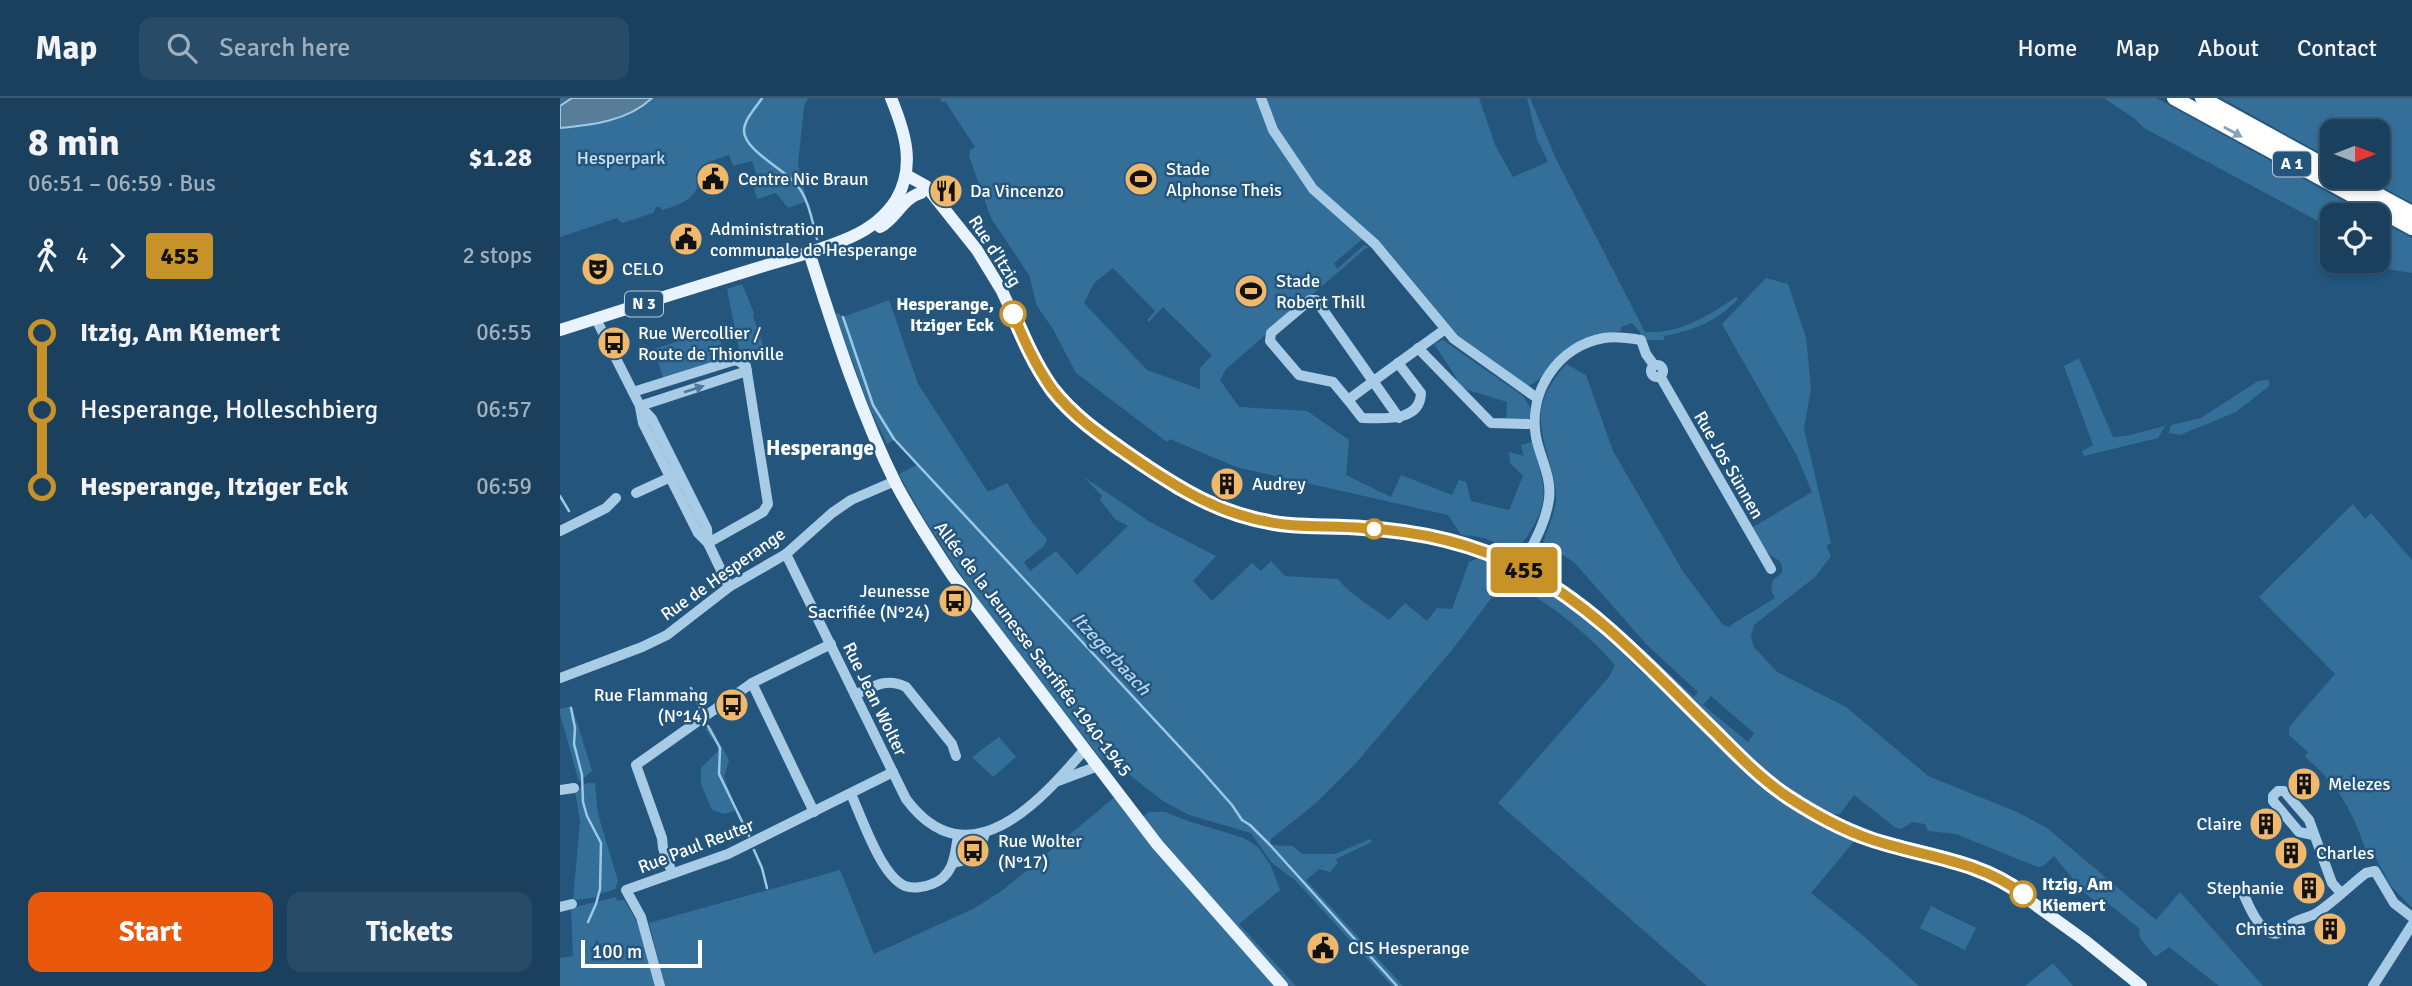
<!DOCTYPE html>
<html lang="en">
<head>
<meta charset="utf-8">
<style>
	body { margin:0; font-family:Signika,sans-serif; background:#284b67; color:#f1f3f6; height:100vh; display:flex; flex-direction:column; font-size:26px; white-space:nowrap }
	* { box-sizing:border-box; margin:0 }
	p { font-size:23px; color:#a0afbc }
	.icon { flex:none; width:38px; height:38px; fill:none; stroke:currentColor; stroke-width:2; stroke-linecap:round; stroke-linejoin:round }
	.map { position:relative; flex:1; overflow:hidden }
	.sheet { display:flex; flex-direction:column; background:#1b405e; width:560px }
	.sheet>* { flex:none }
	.badge { padding:0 14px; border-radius:5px; font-size:24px; line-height:46px }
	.needle { width:46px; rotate:90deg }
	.controls { position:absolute; left:1760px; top:21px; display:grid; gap:14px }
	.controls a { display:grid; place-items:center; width:70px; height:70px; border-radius:14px; background:#1b405e; box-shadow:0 4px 10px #0003,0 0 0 2px #395973; font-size:35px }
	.scale { position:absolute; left:21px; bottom:18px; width:121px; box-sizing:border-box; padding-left:7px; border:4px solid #fff; border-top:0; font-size:19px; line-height:24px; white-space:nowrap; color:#fff; -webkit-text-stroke:5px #24567d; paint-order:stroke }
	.map>.badge { position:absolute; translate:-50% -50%; box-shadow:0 0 0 4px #fff }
	.legs { display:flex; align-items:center; gap:10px; height:77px; padding:0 28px; font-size:23px }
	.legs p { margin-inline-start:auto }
	.headline { display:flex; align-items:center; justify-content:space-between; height:119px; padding:0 28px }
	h1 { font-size:38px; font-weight:800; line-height:52px }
	.cta { display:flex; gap:14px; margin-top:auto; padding:14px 28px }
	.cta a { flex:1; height:80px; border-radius:14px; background:#ea580c; color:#fff; font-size:28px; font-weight:800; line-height:80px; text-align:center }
	.cta a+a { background:#284b67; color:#f1f3f6 }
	ul { padding:0 28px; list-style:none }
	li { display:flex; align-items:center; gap:24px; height:77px; font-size:26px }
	li i { display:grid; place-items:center; width:10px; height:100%; margin:0 9px; background:currentColor }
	li i::after { content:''; width:18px; height:18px; margin:-9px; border:5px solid; border-radius:50%; background:#1b405e }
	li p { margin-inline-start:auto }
	li:first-child i { background:linear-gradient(#0000 50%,currentColor 0) }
	li:last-child i { background:linear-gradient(currentColor 50%,#0000 0) }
	header { display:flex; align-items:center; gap:42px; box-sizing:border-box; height:98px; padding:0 35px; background:#1b405e; border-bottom:2px solid #395973 }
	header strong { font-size:33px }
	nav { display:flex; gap:38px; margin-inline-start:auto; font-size:24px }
	.search { width:490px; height:63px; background:#284b67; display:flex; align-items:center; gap:18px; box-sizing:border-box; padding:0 24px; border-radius:14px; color:#a0afbc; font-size:26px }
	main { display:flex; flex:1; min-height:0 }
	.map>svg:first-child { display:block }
</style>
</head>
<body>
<header>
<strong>Map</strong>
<div class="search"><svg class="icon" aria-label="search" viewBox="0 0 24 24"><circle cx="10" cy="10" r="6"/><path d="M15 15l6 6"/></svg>Search here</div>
<nav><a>Home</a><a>Map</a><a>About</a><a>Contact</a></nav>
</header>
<main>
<section class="sheet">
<div class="headline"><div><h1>8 min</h1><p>06:51 – 06:59 · Bus</p></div><b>$1.28</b></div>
<div class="legs"><svg class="icon" aria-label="walk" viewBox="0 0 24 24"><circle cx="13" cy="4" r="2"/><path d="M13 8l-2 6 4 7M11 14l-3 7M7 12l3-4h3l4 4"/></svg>4<svg class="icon" aria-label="forward" viewBox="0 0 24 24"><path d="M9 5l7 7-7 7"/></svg><b class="badge" style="background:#c79227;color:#111">455</b><p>2 stops</p></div>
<ul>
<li><i style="color:#c79227"></i><b>Itzig, Am Kiemert</b><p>06:55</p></li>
<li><i style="color:#c79227"></i><span>Hesperange, Holleschbierg</span><p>06:57</p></li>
<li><i style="color:#c79227"></i><b>Hesperange, Itziger Eck</b><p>06:59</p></li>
</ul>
<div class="cta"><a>Start</a><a>Tickets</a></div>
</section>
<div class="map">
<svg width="1852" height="888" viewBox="0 0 1852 888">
	<rect width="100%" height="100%" fill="#24567d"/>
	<!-- green -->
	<g fill="#346f99" fill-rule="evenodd">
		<path d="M 0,0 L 248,0 L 244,8 L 238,66 L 247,103 L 228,110 L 216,95 L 197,101 L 194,90 L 200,88 L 192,63 L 173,68 L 169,57 L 148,64 L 148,67 C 133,98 136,102 102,112 L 100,109 L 96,109 L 93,115 L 62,125 L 57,120 L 0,139 Z"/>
		<path d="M 380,0 L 919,0 L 935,47 L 953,79 L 988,64 L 977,41 L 967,0 L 970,0 L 996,61 L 1085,234 C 1120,236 1148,218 1176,199 L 1178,201 C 1156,224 1134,232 1104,238 L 1104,242 L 1081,242 L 1080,234 L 1072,225 L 1061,229 L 1061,233 C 1044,235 1026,238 1012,247 C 994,257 982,287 966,288 L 887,230 L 806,138 L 774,165 L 777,171 L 804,147 L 810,150 L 806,150 L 666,271 L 660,282 L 679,309 L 747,313 L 789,342 L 786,377 L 831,399 L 841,377 L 892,397 L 899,382 L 906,384 L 911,403 L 949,412 L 963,378 L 950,365 L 949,354 L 964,358 L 961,347 L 972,344 C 976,358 981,372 983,387 C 987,408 971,437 956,452 L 947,453 C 932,440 919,438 901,437 L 888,417 L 676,369 L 610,341 L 607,344 L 516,275 L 493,231 L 477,208 L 469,177 L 431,120 L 409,58 L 410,52 L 415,49 L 385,3 L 382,4 ZM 553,170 L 595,213 L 587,222 L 589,224 L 603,209 L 652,257 L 640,270 L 640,291 L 587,272 L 524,205 L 534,185 Z"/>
		<polygon points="1544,0 1596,0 1809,117 1773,117 1773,131 1584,30 1575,21"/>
		<polygon points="1661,0 1852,0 1852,105 1804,79 1818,79 1818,33 1773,33 1773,62"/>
		<polygon points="1818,122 1852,140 1852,175 1802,167 1801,163 1818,163"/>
		<path d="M 1206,180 L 1228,186 L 1246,239 L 1251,290 L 1244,331 L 1271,445 L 1266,448 L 1271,458 L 1255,479 L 1194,527 L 1191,539 L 1194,549 L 1217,574 L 1286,609 L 1368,678 L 1457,714 L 1487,730 L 1596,822 L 1620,794 L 1703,888 L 1659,888 L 1609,849 L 1595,859 L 1579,838 L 1580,831 L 1545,803 L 1539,807 L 1522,792 L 1494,758 L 1483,768 L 1478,769 L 1396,736 L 1368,733 L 1365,726 L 1352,724 L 1341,731 L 1336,730 L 1294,697 L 1280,716 L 1273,716 L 1274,726 L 1269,731 L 1295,742 L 1251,795 L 1299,834 L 1359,888 L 1147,888 L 938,705 L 1049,579 L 1055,567 C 1025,532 986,503 946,481 L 892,552 L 796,665 L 756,705 L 711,741 L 710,747 L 733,748 L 742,756 L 775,756 L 810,741 L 812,744 L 776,761 L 778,765 L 770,774 L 759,771 L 746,782 L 843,888 L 832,888 L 735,782 L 712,765 L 691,735 L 629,717 L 603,703 L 548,660 L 542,662 C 469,568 395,481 339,376 L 357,367 L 335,341 L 327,346 L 309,309 L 275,216 L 278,215 L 283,219 L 329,202 L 358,286 L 428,394 L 447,385 L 472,424 L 487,441 L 484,448 L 464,464 L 470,473 L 496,453 L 517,477 L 568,428 L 555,421 L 540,402 L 542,398 L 524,379 L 590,424 L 656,458 L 633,483 L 652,503 L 692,465 L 701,473 L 711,463 L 725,478 L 778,481 C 790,497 813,509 829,522 L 845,505 L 867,523 L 877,510 L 892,511 L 909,464 L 919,460 C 947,473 975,485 1001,503 C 1032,525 1059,552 1087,579 L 1092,573 L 1080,555 L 1083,551 L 1134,599 L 1138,594 L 1087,547 L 1014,464 L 983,445 C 987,432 994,417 996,403 C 997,391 993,378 990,366 C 977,319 974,305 1006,266 L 1026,277 L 1053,353 L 1122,472 L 1163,527 L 1171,529 L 1171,527 L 1215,500 L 1211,492 L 1213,482 L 1222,475 C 1223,459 1215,463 1207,454 C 1201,448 1197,437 1193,429 L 1252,394 L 1236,356 L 1162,226 ZM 1151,598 L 1194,635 L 1188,644 L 1143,607 Z"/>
		<polygon points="182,186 194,215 193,218 207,259 191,265 189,260 180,256 167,191"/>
		<polygon points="157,231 166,262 104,282 94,251"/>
		<polygon points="883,242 963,298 970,309 970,320 964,323 946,321 947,304 898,289 896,279 874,246"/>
		<polygon points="1519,260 1553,339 1566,338 1605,328 1598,340 1524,358 1522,353 1533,347 1504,268"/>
		<polygon points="1709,282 1709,288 1676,314 1620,337 1609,335 1611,327 1641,320 1698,283"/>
		<path d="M 1793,406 L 1805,421 L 1811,415 L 1852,462 L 1852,810 L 1831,788 L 1814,757 L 1809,763 C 1796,719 1781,689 1745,659 L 1748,654 L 1729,637 L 1729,629 L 1775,576 L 1699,499 Z"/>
		<polygon points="12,608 32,673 19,684 0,616 0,611"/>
		<polygon points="151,629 169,662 164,679 175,709 174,713 165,716 152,712 141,686 141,670 158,653 157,647 145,631"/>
		<polygon points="439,639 456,659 433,679 412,659"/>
		<polygon points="27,685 35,685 38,716 58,783 55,791 40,796 39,799 13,802 20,724 15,693"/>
		<polygon points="556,698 576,724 589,714 605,714 631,724 684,740 698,749 711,768 720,792 679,826 736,888 105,888 89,825 280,772 314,856 413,811 443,792"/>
		<polygon points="56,799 57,803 64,802 77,824 97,888 0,888 0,860 13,858 11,810"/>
		<polygon points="1371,808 1416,830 1405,852 1360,830"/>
		<polygon points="1493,865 1513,888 1465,888"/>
	</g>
	<!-- water -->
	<path fill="#587d98" stroke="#9cc8e6" stroke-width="2" d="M 12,0 L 92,0 C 68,23 32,27 0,30 L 0,8 Z"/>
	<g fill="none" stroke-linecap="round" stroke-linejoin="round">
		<!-- stream -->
		<g stroke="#9cc8e6" stroke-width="2.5">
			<path d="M 202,0 C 196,10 184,21 184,33 C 184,52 225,72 236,86 C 249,101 252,123 257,141"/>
			<polyline points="283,219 313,307 334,341 642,673 672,707 682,722 690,727 710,747 837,888"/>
			<polyline points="0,398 9,413"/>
			<polyline points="131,590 141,612"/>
			<polyline points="11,610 15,630 14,646 22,677 23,704 27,718 41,745 40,791 36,806 28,824"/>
			<polyline points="148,628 160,650 159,676 189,738"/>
			<polyline points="194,752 202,770 207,790"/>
		</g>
		<!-- minor -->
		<g stroke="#a8cce6" stroke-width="10">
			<polyline points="701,0 713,32 753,91 815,146 894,241 977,300"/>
			<polyline points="36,221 80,308 92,321 147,431 148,445"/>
			<polyline points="858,250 931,325 968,326"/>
			<circle cx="1097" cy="273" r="6"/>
			<polyline points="1100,278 1211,471"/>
			<polyline points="73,294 172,263 177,262 186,268 208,406 203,414 148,445"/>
			<path d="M 788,302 L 802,320 C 822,320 860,325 861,295 L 838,265"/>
			<polyline points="80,308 187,273"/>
			<polyline points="80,309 83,325 138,435 148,445 169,489"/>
			<path d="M 839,320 L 756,202 L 750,202 L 711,235 L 710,243 L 739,277 L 773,284 L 788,302 C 820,278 852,255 884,232"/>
			<polyline points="76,395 115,377"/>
			<polyline points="0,433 46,410 56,400"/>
			<path d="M 226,456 L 346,701 C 408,784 480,704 525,651"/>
			<path d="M 961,470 C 972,448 986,425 989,401 C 992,379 980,360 976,339 C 968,293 998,248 1044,240 C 1056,238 1069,240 1081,242 L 1086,256 L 1094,267"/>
			<polyline points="0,580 82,549 107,537 169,489 226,456 272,415 291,402 335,383"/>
			<polyline points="192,585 254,714"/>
			<path d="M 295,597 C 314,588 327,579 346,589 L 392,646 L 396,658"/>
			<polyline points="498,683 538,668"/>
			<polyline points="0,692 14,690"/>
			<path d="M 291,696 C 302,720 321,778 345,788 C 353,791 365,789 372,786 C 394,778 395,757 398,737"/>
			<polyline points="1753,737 1739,734 1713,703 1713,698 1718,693 1724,693 1749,722 1772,785 1781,795"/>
			<path d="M 393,765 C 411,762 421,751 425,735"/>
			<polyline points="112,775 103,750 102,740 76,667 192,585 271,546"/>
			<path d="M 1683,795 C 1689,808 1697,829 1711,835 C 1720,838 1723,831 1730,827 C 1737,821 1747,820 1755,816 C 1773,805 1789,788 1806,775 L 1815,773 L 1834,805 L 1852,819"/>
			<polyline points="0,809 12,806"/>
			<polyline points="100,888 81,819 66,792 168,756 333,674"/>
			<polyline points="1813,888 1852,827"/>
		</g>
		<!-- major -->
		<g stroke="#e9f3fd" stroke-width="12">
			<polyline points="346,77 366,88 417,152 442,193 477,269 494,293 513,314 538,335 618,391 649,406 699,422 730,427 806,430 861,437 916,451 961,470 1024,509 1054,536 1199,677 1226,698 1274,726 1298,737 1398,763 1438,780 1524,842 1581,888"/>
			<path d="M 320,129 C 337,120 342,100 361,95"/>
			<path d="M 249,154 C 274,232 299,312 336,386 C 353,418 372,447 392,477 L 597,746 L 722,888"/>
			<path d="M 0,232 C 65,211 129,191 194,171 C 226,161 260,153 291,139 C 309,131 325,119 336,102 C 356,68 345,34 331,0"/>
		</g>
		<!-- highway -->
		<g stroke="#fff" stroke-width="14">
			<polyline points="1614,0 1852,130"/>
			<polyline points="1642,0 1773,72"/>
			<polyline points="1785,79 1852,115"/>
		</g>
	</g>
	<!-- one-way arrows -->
	<defs><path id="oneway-solid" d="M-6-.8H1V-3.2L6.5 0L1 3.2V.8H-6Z" transform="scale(1.75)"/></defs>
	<use fill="#87a2b8" href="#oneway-solid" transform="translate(1673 34) rotate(29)"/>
	<use fill="#4c799c" href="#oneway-solid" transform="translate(134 291) rotate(-18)"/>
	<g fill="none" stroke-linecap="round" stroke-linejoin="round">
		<defs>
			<path id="line-1" d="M 453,216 C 464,242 475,267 492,291 C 512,317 539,336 565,354 C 618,391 665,421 730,427 C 754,429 779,428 803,430 C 858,433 912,445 961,470 C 1038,510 1095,576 1156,635 C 1179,658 1201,681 1228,699 C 1254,716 1281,731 1310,741 C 1362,759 1417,761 1463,796"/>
		</defs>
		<!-- line-1 casing -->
		<use href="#line-1" stroke="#fff" stroke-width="16"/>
		<!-- line-1 -->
		<use href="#line-1" stroke="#c79227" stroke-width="10"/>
	</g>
	<!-- icons -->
	<defs>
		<symbol id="civic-disc" viewBox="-11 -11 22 22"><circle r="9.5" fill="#f0b86b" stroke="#24567d"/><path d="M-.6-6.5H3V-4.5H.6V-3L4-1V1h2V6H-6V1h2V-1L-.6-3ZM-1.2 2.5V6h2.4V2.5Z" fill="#111"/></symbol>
		<symbol id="stadium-disc" viewBox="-11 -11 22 22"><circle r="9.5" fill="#f0b86b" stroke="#24567d"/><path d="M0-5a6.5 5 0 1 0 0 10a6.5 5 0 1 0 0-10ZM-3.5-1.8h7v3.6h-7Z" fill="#111"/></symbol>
		<symbol id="restaurant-disc" viewBox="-11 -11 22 22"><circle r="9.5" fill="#f0b86b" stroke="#24567d"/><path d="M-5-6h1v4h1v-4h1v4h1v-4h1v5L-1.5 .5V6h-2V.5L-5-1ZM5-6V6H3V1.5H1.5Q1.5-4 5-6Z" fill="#111"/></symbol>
		<symbol id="theatre-disc" viewBox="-11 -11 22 22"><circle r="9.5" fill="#f0b86b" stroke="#24567d"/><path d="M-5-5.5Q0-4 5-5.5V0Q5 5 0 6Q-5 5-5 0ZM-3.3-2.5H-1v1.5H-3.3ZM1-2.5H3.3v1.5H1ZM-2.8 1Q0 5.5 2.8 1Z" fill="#111"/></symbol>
		<symbol id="bus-disc" viewBox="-11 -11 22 22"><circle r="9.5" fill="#f0b86b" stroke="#24567d"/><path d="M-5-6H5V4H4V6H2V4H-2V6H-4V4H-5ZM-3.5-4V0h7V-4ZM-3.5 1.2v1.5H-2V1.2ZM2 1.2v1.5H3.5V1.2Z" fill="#111"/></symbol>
		<symbol id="building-disc" viewBox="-11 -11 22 22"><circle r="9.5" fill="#f0b86b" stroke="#24567d"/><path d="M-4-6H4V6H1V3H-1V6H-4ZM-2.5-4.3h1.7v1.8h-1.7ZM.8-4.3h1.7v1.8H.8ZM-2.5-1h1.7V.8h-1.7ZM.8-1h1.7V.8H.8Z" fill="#111"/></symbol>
	</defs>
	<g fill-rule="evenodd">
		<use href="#civic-disc" x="134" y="62" width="38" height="38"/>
		<use href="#stadium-disc" x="562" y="62" width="38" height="38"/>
		<use href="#restaurant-disc" x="367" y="74" width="38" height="38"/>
		<use href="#civic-disc" x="107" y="122" width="38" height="38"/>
		<use href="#theatre-disc" x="19" y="152" width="38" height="38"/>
		<use href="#stadium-disc" x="672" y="174" width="38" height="38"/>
		<use href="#bus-disc" x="35" y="226" width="38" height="38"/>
		<use href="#building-disc" x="648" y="367" width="38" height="38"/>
		<use href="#bus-disc" x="376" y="484" width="38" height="38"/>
		<use href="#bus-disc" x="153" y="588" width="38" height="38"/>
		<use href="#building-disc" x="1725" y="667" width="38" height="38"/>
		<use href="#building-disc" x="1687" y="707" width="38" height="38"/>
		<use href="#bus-disc" x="394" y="734" width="38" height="38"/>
		<use href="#building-disc" x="1712" y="736" width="38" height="38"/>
		<use href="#building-disc" x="1730" y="771" width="38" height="38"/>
		<use href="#building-disc" x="1751" y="812" width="38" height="38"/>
		<use href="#civic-disc" x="744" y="831" width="38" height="38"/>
	</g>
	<!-- markers -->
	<g fill="#fff" stroke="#c79227" stroke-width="3.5">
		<circle cx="453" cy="216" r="12"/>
		<circle cx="814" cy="431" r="9"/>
		<circle cx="1463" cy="796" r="12"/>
	</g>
	<g text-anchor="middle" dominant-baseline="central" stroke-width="5" stroke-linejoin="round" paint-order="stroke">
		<!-- shield labels -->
		<g fill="#24567d" stroke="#bdccd8" stroke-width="2">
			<rect x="1713" y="53.5" width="38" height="25" rx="5"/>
			<rect x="65" y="193.5" width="38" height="25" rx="5"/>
		</g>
		<g font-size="16" font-weight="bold" fill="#fff">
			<text x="1732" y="66">A 1</text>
			<text x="84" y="206">N 3</text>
		</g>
		<!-- park labels -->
		<g font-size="18" fill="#cbe3f4" stroke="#24567d">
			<text x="61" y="60">Hesperpark</text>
		</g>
		<!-- poi labels -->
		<g font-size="18" fill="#fff" stroke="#24567d" text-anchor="start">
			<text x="606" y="71">Stade<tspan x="606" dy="21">Alphonse Theis</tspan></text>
			<text x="178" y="81">Centre Nic Braun</text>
			<text x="410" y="93">Da Vincenzo</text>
			<text x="150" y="131">Administration<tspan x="150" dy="21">communale de Hesperange</tspan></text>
			<text x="62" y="171">CELO</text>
			<text x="716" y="183">Stade<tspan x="716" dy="21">Robert Thill</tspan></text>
			<text x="78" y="235">Rue Wercollier /<tspan x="78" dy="21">Route de Thionville</tspan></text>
			<text x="692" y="386">Audrey</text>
			<text x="370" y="493" text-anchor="end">Jeunesse<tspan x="370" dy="21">Sacrifiée (N°24)</tspan></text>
			<text x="148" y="597" text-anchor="end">Rue Flammang<tspan x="148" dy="21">(N°14)</tspan></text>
			<text x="1768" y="686">Melezes</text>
			<text x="1682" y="726" text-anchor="end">Claire</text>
			<text x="438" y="743">Rue Wolter<tspan x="438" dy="21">(N°17)</tspan></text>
			<text x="1756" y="755">Charles</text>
			<text x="1724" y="790" text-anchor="end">Stephanie</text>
			<text x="1746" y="831" text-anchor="end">Christina</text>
			<text x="788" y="850">CIS Hesperange</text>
		</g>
		<!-- street labels -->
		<g font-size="18" fill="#fff" stroke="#24567d">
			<text transform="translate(435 153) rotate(57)">Rue d'Itzig</text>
			<text transform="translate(1169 367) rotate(60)">Rue Jos Sünnen</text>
			<text transform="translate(163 476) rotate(-35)">Rue de Hesperange</text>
			<text transform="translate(473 551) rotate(53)">Allée de la Jeunesse Sacrifiée 1940-1945</text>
			<text transform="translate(315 601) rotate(64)">Rue Jean Wolter</text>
			<text transform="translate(136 748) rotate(-21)">Rue Paul Reuter</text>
		</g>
		<!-- stop labels -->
		<g font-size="18" font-weight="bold" fill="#fff" stroke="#24567d" text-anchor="end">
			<text x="434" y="206">Hesperange,<tspan x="434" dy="21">Itziger Eck</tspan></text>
			<text x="1482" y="786" text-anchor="start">Itzig, Am<tspan x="1482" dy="21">Kiemert</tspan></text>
		</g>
		<!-- water labels -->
		<g font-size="19" font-style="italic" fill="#b3d5ed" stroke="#24567d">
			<text transform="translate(551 556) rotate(47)">Itzegerbaach</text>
		</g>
		<!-- quarter labels -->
		<g font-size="21" font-weight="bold" fill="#fff" stroke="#24567d">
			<text x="260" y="350">Hesperange</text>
		</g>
	</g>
</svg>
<div class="controls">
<a><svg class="needle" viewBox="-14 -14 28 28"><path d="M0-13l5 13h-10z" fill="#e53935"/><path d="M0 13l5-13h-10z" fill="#a0afbc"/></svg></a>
<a><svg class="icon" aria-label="locate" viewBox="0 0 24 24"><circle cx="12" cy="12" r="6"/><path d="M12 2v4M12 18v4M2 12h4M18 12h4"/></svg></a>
</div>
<div class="scale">100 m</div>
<b class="badge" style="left:964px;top:472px;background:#c79227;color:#111">455</b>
</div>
</main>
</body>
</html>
